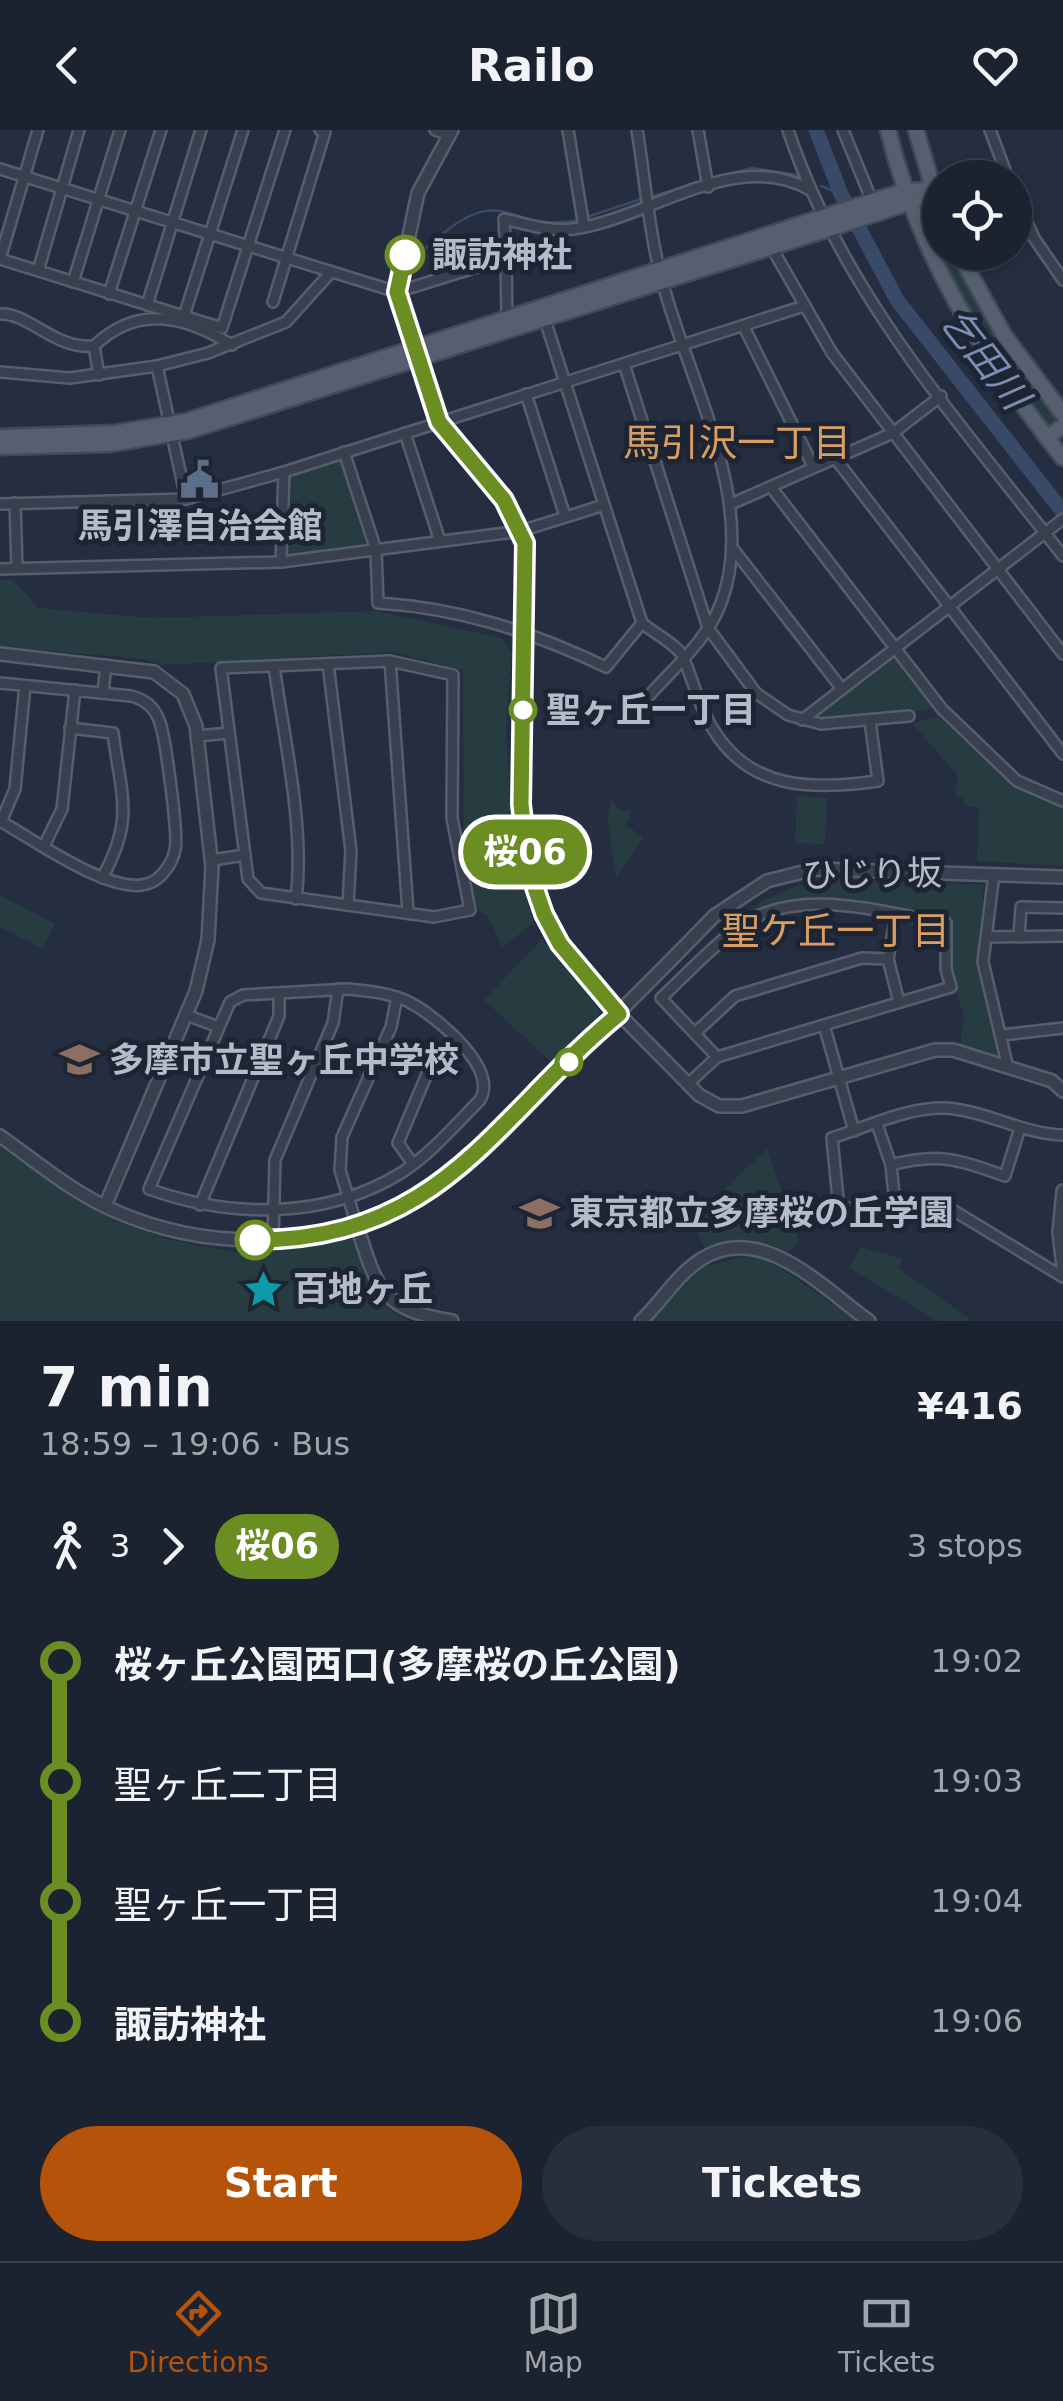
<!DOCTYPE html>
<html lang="en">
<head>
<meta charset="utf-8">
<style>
	body { margin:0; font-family:"DejaVu Sans","Noto Sans JP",sans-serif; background:#282f3c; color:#f1f3f6; height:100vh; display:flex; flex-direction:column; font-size:38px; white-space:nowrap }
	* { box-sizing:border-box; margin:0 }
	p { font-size:32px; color:#a0a4ab }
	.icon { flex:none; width:55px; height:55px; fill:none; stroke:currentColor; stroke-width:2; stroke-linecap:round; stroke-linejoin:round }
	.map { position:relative; height:1191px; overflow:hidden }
	.details { display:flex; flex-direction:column; background:#1b2230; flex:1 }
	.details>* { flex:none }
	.badge { padding:0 20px; border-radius:32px; font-size:35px; line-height:65px }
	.buttons { position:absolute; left:922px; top:30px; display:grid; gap:20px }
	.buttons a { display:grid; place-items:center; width:110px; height:110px; border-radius:50%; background:#1b2230; box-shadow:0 2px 8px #0004,0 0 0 2px #393f4c; font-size:50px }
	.map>.badge { position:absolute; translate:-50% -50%; box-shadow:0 0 0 5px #fff }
	.legs { display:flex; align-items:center; gap:15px; height:110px; padding:0 40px; font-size:32px }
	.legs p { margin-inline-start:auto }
	.summary { display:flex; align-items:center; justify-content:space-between; height:170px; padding:0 40px }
	h1 { font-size:55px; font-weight:700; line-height:75px }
	.primary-button { display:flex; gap:20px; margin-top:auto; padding:20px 40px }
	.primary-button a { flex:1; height:115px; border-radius:60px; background:#b45309; color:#fff; font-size:40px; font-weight:700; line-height:115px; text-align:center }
	.primary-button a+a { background:#282f3c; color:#f1f3f6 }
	ul { padding:0 40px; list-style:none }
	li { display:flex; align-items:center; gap:35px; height:120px; font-size:38px }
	li i { display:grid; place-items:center; width:15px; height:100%; margin:0 12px; background:currentColor }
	li i::after { content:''; width:25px; height:25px; margin:-12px; border:8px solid; border-radius:50%; background:#1b2230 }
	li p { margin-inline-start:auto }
	li:first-child i { background:linear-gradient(#0000 50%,currentColor 0) }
	li:last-child i { background:linear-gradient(currentColor 50%,#0000 0) }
	header { display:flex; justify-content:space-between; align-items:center; height:130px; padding:0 40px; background:#1b2230; font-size:45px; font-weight:700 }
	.tab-bar { display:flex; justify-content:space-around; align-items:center; height:140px; border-top:2px solid #393f4c; background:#1b2230; font-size:28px; color:#a0a4ab }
	.tab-bar a { display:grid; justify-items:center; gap:5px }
	.tab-bar .current { color:#b45309 }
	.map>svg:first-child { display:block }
</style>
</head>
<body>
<header><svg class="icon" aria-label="back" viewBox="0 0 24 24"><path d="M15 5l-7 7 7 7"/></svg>Railo<svg class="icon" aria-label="heart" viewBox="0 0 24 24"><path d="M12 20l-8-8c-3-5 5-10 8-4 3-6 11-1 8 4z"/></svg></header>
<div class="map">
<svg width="1063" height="1191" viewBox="0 0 1063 1191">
	<rect width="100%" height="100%" fill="#242e40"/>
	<!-- green -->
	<g fill="#263c41">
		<polygon points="935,86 940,122 950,123 999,211 1057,289 1050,299 984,215 921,92"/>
		<polygon points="342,331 366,414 289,424 291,347"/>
		<polygon points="11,449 39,478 151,488 377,481 502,508 512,523 506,599 514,731 534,793 502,817 488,786 479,782 464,730 463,540 392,522 162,535 145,529 0,517 0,450"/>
		<polygon points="892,526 935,572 932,579 838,593 818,591 817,585"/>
		<polygon points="938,587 1015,656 1063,677 1063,736 977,731 979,678 964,675 964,668 955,667 958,646 912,593"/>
		<polygon points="797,666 827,668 825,714 795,713"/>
		<polygon points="612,669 619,680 632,681 625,695 644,707 616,749 607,687"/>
		<path d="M 842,748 L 984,755 L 977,835 L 998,929 L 960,916 L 964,886 L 949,840 L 950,790 C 871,777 793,750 726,807 C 709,821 680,855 661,859 C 715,804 761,753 842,748 Z"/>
		<polygon points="0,765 55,794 43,819 0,797"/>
		<polygon points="542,809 599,879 599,889 552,933 484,870"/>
		<path d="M 0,1017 L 72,1067 L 118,1092 L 170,1110 L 239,1123 L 353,1109 C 364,1145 372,1175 410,1191 L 0,1191 Z"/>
		<path d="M 767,1019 L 799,1112 L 788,1122 C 761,1109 733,1105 705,1118 L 691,1090 Z"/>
		<polygon points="861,1117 903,1129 898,1138 973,1191 938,1191 849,1138"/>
		<polygon points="751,1124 782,1139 857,1191 650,1191 702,1138"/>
	</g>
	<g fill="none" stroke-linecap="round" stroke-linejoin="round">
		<!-- stream -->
		<g stroke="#394a69" stroke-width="2.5">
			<polyline points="711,49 752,38 797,45"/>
			<polyline points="821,56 841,64"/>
			<polyline points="649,67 704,52"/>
			<polyline points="587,87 641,69"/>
			<path d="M 426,118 C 506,44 504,105 579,90"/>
		</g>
		<!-- river -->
		<polyline stroke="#394a69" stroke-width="15" points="816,0 841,64 897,170 1063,382"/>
		<defs>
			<g id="minor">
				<polyline points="38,0 0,129 222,198 285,0"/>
				<polyline points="435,0 449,5"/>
				<polyline points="568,0 584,97"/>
				<path d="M 637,0 C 645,47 648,96 660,143 C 684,243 760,371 721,473 C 707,511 672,539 647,568"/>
				<polyline points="698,0 708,57"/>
				<path d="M 788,0 C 842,163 960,293 1063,426"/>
				<polyline points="843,0 874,76"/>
				<polyline points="990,0 1008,48"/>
				<path d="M 0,39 L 397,162 L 506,128 L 504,89 C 526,94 549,102 573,99 C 649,89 735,17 810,60"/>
				<polyline points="973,48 1003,38"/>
				<polyline points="1015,65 1034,108 1063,150"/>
				<polyline points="769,113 832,223 1063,524"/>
				<polyline points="506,128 507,189"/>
				<polyline points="38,141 79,0"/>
				<polyline points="73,152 120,0"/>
				<polyline points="109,164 161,0"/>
				<polyline points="273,172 325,2 320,0"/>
				<polyline points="147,175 201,0"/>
				<path d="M 0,184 C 28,182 55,220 94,216 C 137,175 183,185 232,215"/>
				<polyline points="184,186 243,0"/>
				<polyline points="744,197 813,336"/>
				<polyline points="94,216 99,245"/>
				<polyline points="624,234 708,498 756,563 788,585 821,594 909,586"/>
				<polyline points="157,236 186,369"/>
				<polyline points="0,242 70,248 157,236 208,223 286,192 331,142"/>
				<polyline points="526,264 565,386"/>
				<polyline points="405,303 440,411"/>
				<path d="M 344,322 L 376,420 L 378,473 C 461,478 532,502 606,537 L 642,493 L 545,190"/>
				<polyline points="835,328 1063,624"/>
				<polyline points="771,357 942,579 1017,651 1063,671"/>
				<polyline points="15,373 17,438"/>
				<polyline points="0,374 186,369 284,342 804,176"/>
				<polyline points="731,374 893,303 941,266"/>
				<polyline points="734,420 842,559"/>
				<polyline points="281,432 284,342"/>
				<polyline points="0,439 281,432 521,401 604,375"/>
				<path d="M 642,493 C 652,502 678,515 683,527 C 693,550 699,577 713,599 C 750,661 814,660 878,651 L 870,591"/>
				<polygon points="390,531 453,545 452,688 470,780 434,787 261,763 248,749 221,538"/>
				<polyline points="390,531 408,782"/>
				<polyline points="328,534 351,721 348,775"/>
				<path d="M 274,536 C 284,610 305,695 296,769"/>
				<path d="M 0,553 L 131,566 C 144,569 154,577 159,590 C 165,603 179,707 175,720 C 172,734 161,750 147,754 C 110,765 33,709 0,691"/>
				<polyline points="103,563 106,535"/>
				<polyline points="802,590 1063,389"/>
				<path d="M 70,598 L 113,603 C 121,666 135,689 102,748"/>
				<polyline points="198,606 229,603"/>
				<polyline points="1,692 15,659 25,556"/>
				<polyline points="44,716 62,679 75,560"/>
				<polyline points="212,730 245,725"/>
				<polyline points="994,744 983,832 1008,938"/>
				<polyline points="896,785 888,829 899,872"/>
				<polyline points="988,807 1063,806"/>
				<polyline points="1019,807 1021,777 1063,778"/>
				<path d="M 348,859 C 369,861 390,863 409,872 C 436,886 499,938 480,970 C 455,995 431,1024 401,1043 C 325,1090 230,1088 149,1059 L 230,872 L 243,865 Z"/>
				<polyline points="186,885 216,896"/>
				<polyline points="824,895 854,1001"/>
				<polyline points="695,903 735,866 862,828 888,829"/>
				<polyline points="1002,905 1063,898"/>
				<path d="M 688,954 L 717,927 L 951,857 L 946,839 L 946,793 C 882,783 800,755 742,795 C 712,816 687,844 661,868 L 717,927"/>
				<polyline points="877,994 891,1035 895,1074"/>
				<path d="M 1063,1005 C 1025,1004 992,984 955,979 C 917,973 869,996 832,1008 L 839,1079 L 924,1072 L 951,1079 L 1063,1147"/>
				<polyline points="413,1034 398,1013 432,932 453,908"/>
				<path d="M 891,1035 C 940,1022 959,1030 1005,1046 L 1020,998"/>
				<polyline points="200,1075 279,886 279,863"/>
				<polyline points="357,1096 340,1040 342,1007 391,897 397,867"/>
				<polyline points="273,1110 275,1030 333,893 338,859"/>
			</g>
			<g id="tertiary">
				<polyline points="452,0 418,63 397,162 439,292 504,370 525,413 521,674 522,708 535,763 571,829 619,884 699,965 719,976 742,976 935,920 953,920 1052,951 1063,961"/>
				<polyline points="0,524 154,542 183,564 196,596 212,737 208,810 196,861 105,1076"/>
				<path d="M 0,1006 C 37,1032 73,1063 115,1081 C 220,1127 347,1118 442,1053 C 490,1021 529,973 569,932 C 617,884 666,836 714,786 L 767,751 L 815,739 L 1063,747"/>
				<polyline points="1063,1061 1059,1102 1063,1137"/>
				<path d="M 357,1096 C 377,1159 382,1180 452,1191"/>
				<path d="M 641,1191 C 661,1172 676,1146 700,1130 C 760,1090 822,1157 869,1191"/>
			</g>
			<g id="primary">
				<path d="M 888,0 C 919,127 983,227 1063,328"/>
				<polyline points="916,0 940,81"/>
				<polyline points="958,122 1004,205 1063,284"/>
				<polyline points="0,307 114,303 187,291 904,61 927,60"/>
				<polyline points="1047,308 1063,296"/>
				<polyline points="0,317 111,314 188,301 829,99 908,73 932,60"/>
			</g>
		</defs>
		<!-- minor casing -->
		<use href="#minor" stroke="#565e6d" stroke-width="14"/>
		<!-- tertiary casing -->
		<use href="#tertiary" stroke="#565e6d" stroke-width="16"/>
		<!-- primary casing -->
		<use href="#primary" stroke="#424959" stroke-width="19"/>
		<!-- minor -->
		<use href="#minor" stroke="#38404f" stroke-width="9"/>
		<!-- tertiary -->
		<use href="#tertiary" stroke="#38404f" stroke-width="11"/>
		<!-- primary -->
		<use href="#primary" stroke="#565f6f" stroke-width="14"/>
	</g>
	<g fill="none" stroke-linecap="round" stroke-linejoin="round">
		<defs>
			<path id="line-1" d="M 255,1110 C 443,1110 494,987 619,884 L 560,814 L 544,784 L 528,737 L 521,674 L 525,413 L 504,370 L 439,292 L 397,162 L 405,125"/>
		</defs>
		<!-- line-1 casing -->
		<use href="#line-1" stroke="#fff" stroke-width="22"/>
		<!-- line-1 -->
		<use href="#line-1" stroke="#6b8e23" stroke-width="15"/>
	</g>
	<!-- icons -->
	<defs>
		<symbol id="civic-bare" viewBox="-9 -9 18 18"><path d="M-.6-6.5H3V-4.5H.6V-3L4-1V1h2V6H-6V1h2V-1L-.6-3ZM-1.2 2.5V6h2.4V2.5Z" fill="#5c6f8a" stroke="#1d2535" stroke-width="2.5" paint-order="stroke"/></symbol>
		<symbol id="school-bare" viewBox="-9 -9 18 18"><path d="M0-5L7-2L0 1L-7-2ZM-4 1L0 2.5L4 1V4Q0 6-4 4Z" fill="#8d6e63" stroke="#1d2535" stroke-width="2.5" paint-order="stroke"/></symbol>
		<symbol id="sight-bare" viewBox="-9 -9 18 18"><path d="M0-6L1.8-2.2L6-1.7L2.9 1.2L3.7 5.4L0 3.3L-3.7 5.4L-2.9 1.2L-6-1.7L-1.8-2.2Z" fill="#0f9aa8" stroke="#1d2535" stroke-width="2.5" paint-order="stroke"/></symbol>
	</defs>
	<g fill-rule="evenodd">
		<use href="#civic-bare" x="172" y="322" width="55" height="55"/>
		<use href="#school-bare" x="52" y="902" width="55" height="55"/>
		<use href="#school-bare" x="512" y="1056" width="55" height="55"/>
		<use href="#sight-bare" x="236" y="1132" width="55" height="55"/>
	</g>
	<!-- markers -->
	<g fill="#fff" stroke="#6b8e23" stroke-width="5">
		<circle cx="405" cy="125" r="18"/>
		<circle cx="523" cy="580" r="12"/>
		<circle cx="569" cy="932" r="12"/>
		<circle cx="255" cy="1110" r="18"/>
	</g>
	<g text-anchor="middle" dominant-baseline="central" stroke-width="10" stroke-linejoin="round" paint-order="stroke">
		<!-- stop labels -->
		<g font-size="35" font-weight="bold" fill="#b5bbca" stroke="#1d2535" text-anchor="start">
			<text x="432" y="125">諏訪神社</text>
			<text x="546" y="580">聖ヶ丘一丁目</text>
		</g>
		<!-- poi labels -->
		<g font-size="35" font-weight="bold" fill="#b5bbca" stroke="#1d2535" text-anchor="start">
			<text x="200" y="396" text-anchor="middle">馬引澤自治会館</text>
			<text x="109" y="930">多摩市立聖ヶ丘中学校</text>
			<text x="569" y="1083">東京都立多摩桜の丘学園</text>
			<text x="293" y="1159">百地ヶ丘</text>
		</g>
		<!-- street labels -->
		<g font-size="35" fill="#b5bbca" stroke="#1d2535">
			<text transform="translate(872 744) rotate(-1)">ひじり坂</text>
		</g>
		<!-- water labels -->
		<g font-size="38" font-style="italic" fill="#7c8eb2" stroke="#1d2535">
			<text transform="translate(985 229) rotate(52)">乞田川</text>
		</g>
		<!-- neighbourhood labels -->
		<g font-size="38" fill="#d89e62" stroke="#1d2535">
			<text x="737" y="313">馬引沢一丁目</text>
			<text x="836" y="801">聖ケ丘一丁目</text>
		</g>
	</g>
</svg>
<div class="buttons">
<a><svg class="icon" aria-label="locate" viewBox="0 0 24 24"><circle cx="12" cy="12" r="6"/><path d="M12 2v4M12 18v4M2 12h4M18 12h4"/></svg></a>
</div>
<b class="badge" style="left:525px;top:722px;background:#6b8e23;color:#fff">桜06</b>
</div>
<section class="details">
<div class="summary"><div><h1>7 min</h1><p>18:59 – 19:06 · Bus</p></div><b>¥416</b></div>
<div class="legs"><svg class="icon" aria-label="walk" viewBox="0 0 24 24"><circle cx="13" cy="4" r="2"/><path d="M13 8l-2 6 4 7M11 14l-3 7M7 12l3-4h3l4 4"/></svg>3<svg class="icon" aria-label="forward" viewBox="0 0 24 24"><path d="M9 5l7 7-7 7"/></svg><b class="badge" style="background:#6b8e23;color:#fff">桜06</b><p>3 stops</p></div>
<ul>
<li><i style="color:#6b8e23"></i><b>桜ヶ丘公園西口(多摩桜の丘公園)</b><p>19:02</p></li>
<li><i style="color:#6b8e23"></i><span>聖ヶ丘二丁目</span><p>19:03</p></li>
<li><i style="color:#6b8e23"></i><span>聖ヶ丘一丁目</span><p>19:04</p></li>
<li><i style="color:#6b8e23"></i><b>諏訪神社</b><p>19:06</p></li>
</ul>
<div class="primary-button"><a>Start</a><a>Tickets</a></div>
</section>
<nav class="tab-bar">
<a class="current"><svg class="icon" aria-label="directions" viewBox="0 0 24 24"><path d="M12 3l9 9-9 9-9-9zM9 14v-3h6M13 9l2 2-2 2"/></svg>Directions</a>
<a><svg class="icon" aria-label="map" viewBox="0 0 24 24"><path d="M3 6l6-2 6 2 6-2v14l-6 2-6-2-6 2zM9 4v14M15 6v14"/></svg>Map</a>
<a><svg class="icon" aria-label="tickets" viewBox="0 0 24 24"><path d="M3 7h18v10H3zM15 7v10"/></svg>Tickets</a>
</nav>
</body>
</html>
